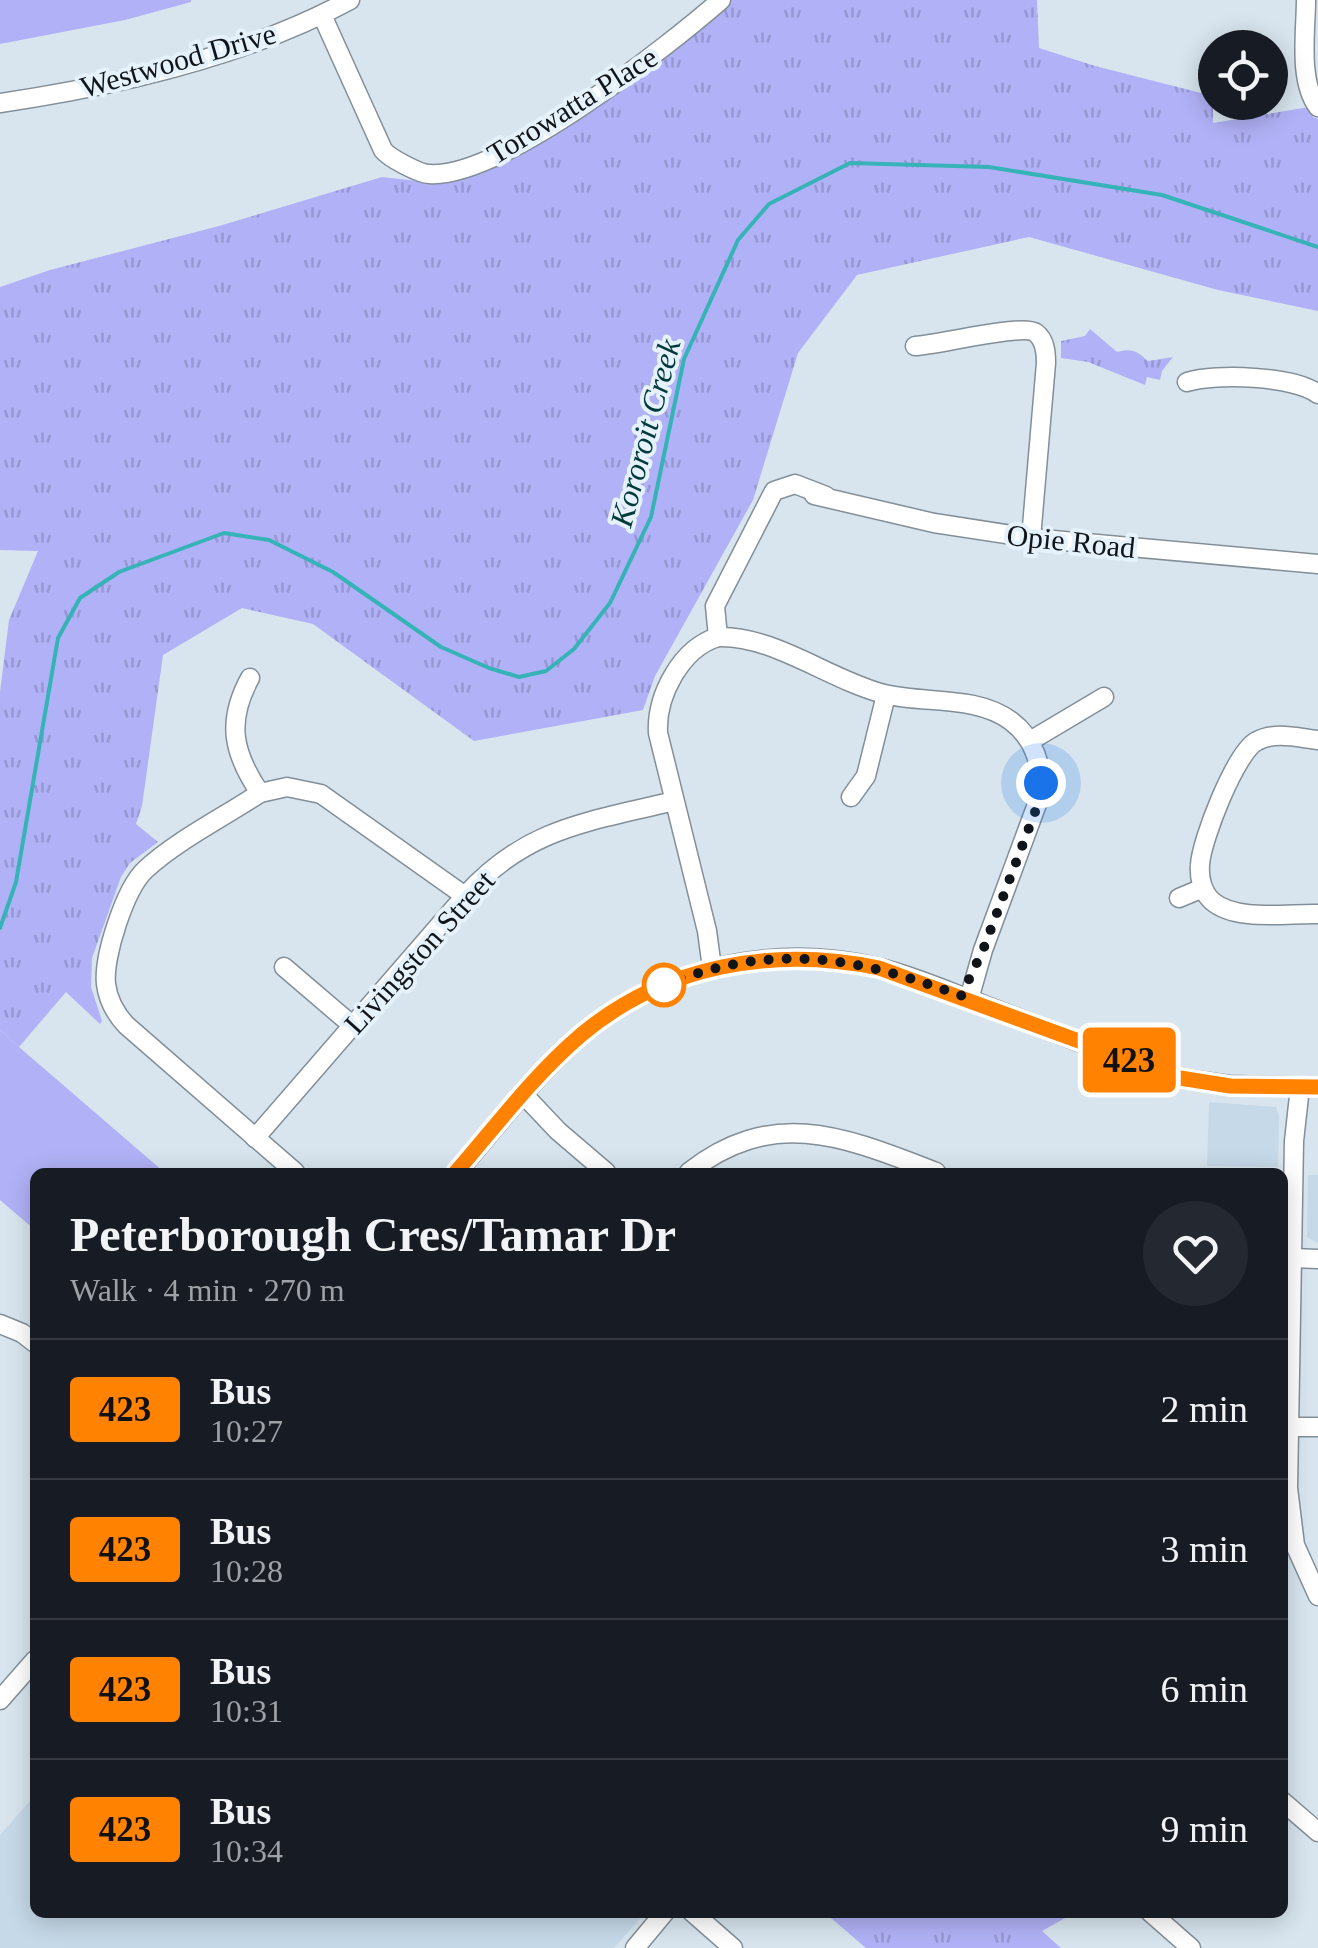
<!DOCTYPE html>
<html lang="en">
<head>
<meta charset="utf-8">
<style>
	body { margin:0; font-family:Georgia,serif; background:#242831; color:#f1f3f6; height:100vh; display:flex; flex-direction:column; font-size:38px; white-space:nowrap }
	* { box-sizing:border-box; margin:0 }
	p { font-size:32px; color:#9ea1a6 }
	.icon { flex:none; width:55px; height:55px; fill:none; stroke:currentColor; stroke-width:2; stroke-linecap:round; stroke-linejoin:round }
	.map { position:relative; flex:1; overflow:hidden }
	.drawer { position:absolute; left:30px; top:1168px; width:1258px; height:750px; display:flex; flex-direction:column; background:#171b24; border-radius:15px; box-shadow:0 5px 25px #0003 }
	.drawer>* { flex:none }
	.badge { padding:0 20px; border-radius:8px; font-size:35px; line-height:65px }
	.controls { position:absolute; left:1198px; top:30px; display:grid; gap:20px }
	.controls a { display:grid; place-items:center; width:90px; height:90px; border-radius:50%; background:#171b24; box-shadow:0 5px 25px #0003; font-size:50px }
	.you { position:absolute; width:50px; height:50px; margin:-25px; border:8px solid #fff; border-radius:50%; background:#1a73e8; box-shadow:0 0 0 15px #1a73e833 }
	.map>.badge { position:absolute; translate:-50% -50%; box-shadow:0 0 0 5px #fff }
	.round { display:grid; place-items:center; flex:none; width:105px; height:105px; border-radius:52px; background:#242831 }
	.head { display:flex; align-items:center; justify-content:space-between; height:170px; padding:0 40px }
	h1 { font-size:48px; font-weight:700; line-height:75px }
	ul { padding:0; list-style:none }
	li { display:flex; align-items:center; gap:30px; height:140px; padding:0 40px; border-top:2px solid #363941 }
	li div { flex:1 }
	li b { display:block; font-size:38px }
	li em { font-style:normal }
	li .badge { min-width:110px; font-weight:700; text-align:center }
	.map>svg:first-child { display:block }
</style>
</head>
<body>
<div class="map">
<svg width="1318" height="1948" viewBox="0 0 1318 1948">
	<defs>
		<pattern id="park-tufts" width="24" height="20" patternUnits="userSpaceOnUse" patternTransform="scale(2.5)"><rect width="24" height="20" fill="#b1b1f7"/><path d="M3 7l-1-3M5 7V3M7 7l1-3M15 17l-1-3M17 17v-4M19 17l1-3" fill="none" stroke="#9797d3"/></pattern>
	</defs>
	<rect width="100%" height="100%" fill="#d8e5ee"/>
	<!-- built -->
	<g fill="#c6d9e8">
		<polygon points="1209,1102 1276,1107 1279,1115 1278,1167 1207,1166"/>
		<polygon points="1308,1175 1318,1175 1318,1243 1307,1237"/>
		<polygon points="35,1795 35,1912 645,1913 614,1948 0,1948 0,1835"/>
	</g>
	<!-- grass -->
	<g fill="#b1b1f7">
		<polygon points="0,0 191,0 191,2 125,20 0,44"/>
		<polygon points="0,1030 19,1047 164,1172 35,1172 35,1230 0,1200"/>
	</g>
	<!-- park -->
	<g fill="url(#park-tufts)">
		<polygon points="731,0 1037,0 1039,48 1095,66 1213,96 1213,123 1309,107 1313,117 1318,119 1318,311 1218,290 1029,237 857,275 798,353 753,500 655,676 643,710 474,741 313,624 242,608 163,655 142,806 136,824 158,842 130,863 121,877 92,958 91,987 102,1021 100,1024 66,992 19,1047 0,1030 0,692 9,620 38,551 0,550 0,287 50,270 219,226 382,177 427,182 468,177 532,144 677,48"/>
		<path d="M 1090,329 L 1117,352 C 1132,348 1137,351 1148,361 L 1173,357 L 1162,371 L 1160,380 L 1147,377 L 1145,385 L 1088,362 L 1061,358 L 1061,341 L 1085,336 Z"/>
		<polygon points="1020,1913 1074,1913 1042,1931 1061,1948 866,1948 825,1913"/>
	</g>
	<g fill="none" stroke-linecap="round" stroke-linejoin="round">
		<!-- stream -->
		<polyline stroke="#36b3b7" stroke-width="4" points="0,928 16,882 58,638 80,598 119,572 224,533 269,540 333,572 441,647 489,668 519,677 546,671 574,649 610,603 651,517 684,359 738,240 769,204 850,163 989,167 1162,195 1318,247"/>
		<defs>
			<g id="minor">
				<path d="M 1306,0 C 1306,31 1298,81 1318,107"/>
				<path d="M 322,15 L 383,150 C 389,158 420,174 429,174 C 500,179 667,47 721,0"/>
				<path d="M 0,103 C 117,86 245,57 350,0"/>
				<path d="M 915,346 C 938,345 1023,323 1036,333 C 1045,340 1046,352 1046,363 L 1031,538"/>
				<path d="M 1187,382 C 1216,373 1294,376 1318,394"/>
				<polyline points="814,495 934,523 1031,538 1318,564"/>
				<path d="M 718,637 C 773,635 830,680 884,694 C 925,704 976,695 1011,721 C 1035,739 1043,767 1040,796 L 983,950 L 969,999"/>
				<path d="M 250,678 C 226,722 233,753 260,793"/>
				<path d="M 1318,740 C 1299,738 1275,731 1257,741 C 1236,751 1201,841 1200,865 C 1199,877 1202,892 1212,901 C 1236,922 1288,913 1318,914"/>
				<polyline points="1030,741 1104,697"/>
				<polyline points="851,797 866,776 886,695"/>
				<polyline points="1179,898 1203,888"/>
				<polyline points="284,967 353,1026"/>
				<path d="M 712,968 L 707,931 L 658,733 C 656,696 681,648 718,637 L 715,606 L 774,491 L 795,484 L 826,496"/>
				<polyline points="1300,1087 1294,1141 1288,1488 1295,1545 1318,1596"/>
				<polyline points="524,1095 558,1131 606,1172"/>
				<path d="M 255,1138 L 465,896 C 527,827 589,822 674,801"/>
				<path d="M 295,1172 L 126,1025 C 115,1013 108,1001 106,984 C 103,957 125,889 145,870 C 176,841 224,817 260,793 L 287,787 L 321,794 L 465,896"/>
				<path d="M 457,1172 C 496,1127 534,1077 579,1037 C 660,967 777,942 880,968 C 909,975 938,987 966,998 C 1037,1025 1108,1055 1180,1078 L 1229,1085 L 1318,1087"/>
				<path d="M 689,1172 C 774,1106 845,1137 936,1172"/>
				<polyline points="1292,1258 1318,1259"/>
				<polyline points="0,1324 22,1333 35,1343"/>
				<polyline points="1290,1427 1318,1427"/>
				<polyline points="0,1700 35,1660"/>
				<polyline points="1282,1801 1318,1832"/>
				<polyline points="692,1912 733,1948"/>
				<polyline points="1150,1912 1191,1948"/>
				<polyline points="635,1948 665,1912"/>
			</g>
		</defs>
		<!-- minor casing -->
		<use href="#minor" stroke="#838f98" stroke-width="21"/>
		<!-- minor -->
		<use href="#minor" stroke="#fff" stroke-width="18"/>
	</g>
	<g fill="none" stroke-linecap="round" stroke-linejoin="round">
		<defs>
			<path id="line" d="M 456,1172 C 496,1126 534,1075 581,1035 C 664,965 774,946 879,968 L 1180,1078 L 1230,1086 L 1318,1087"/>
		</defs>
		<!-- line casing -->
		<use href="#line" stroke="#fff" stroke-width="22"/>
		<!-- line -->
		<use href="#line" stroke="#ff8200" stroke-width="15"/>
		<!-- walk -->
		<path stroke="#111519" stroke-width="10" stroke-dasharray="0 18" d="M 664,985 C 773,942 855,956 961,996 L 983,950 L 1035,812 L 1041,783"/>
	</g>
	<!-- markers -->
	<circle fill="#fff" stroke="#ff8200" stroke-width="5" cx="664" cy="985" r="20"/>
	<g text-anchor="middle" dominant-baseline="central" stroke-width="8" stroke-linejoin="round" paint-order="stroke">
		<!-- street labels -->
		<g font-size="30" fill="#111519" stroke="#e5f2fc">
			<text transform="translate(178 60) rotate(-16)">Westwood Drive</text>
			<text transform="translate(572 105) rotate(-32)">Torowatta Place</text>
			<text transform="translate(1071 541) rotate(6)">Opie Road</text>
			<text transform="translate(419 952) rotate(-48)">Livingston Street</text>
		</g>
		<!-- water labels -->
		<g font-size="32" font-style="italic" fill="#00393b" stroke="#e5f2fc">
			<text transform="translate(645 433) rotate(-75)">Kororoit Creek</text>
		</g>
	</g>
</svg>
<div class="controls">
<a><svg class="icon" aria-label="locate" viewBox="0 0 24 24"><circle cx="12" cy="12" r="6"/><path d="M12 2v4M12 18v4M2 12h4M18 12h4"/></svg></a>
</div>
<div class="you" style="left:1041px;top:783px"></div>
<b class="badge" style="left:1129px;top:1060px;background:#ff8200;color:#111">423</b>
<section class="drawer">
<div class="head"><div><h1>Peterborough Cres/Tamar Dr</h1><p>Walk · 4 min · 270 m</p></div><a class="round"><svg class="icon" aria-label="heart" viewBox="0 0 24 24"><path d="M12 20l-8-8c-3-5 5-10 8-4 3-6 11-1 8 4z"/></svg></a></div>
<ul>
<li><span class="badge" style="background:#ff8200;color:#111">423</span><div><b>Bus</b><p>10:27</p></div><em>2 min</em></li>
<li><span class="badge" style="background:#ff8200;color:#111">423</span><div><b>Bus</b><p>10:28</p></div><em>3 min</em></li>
<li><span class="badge" style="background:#ff8200;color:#111">423</span><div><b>Bus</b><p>10:31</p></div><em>6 min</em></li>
<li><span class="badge" style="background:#ff8200;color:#111">423</span><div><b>Bus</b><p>10:34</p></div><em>9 min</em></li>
</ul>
</section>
</div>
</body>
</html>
